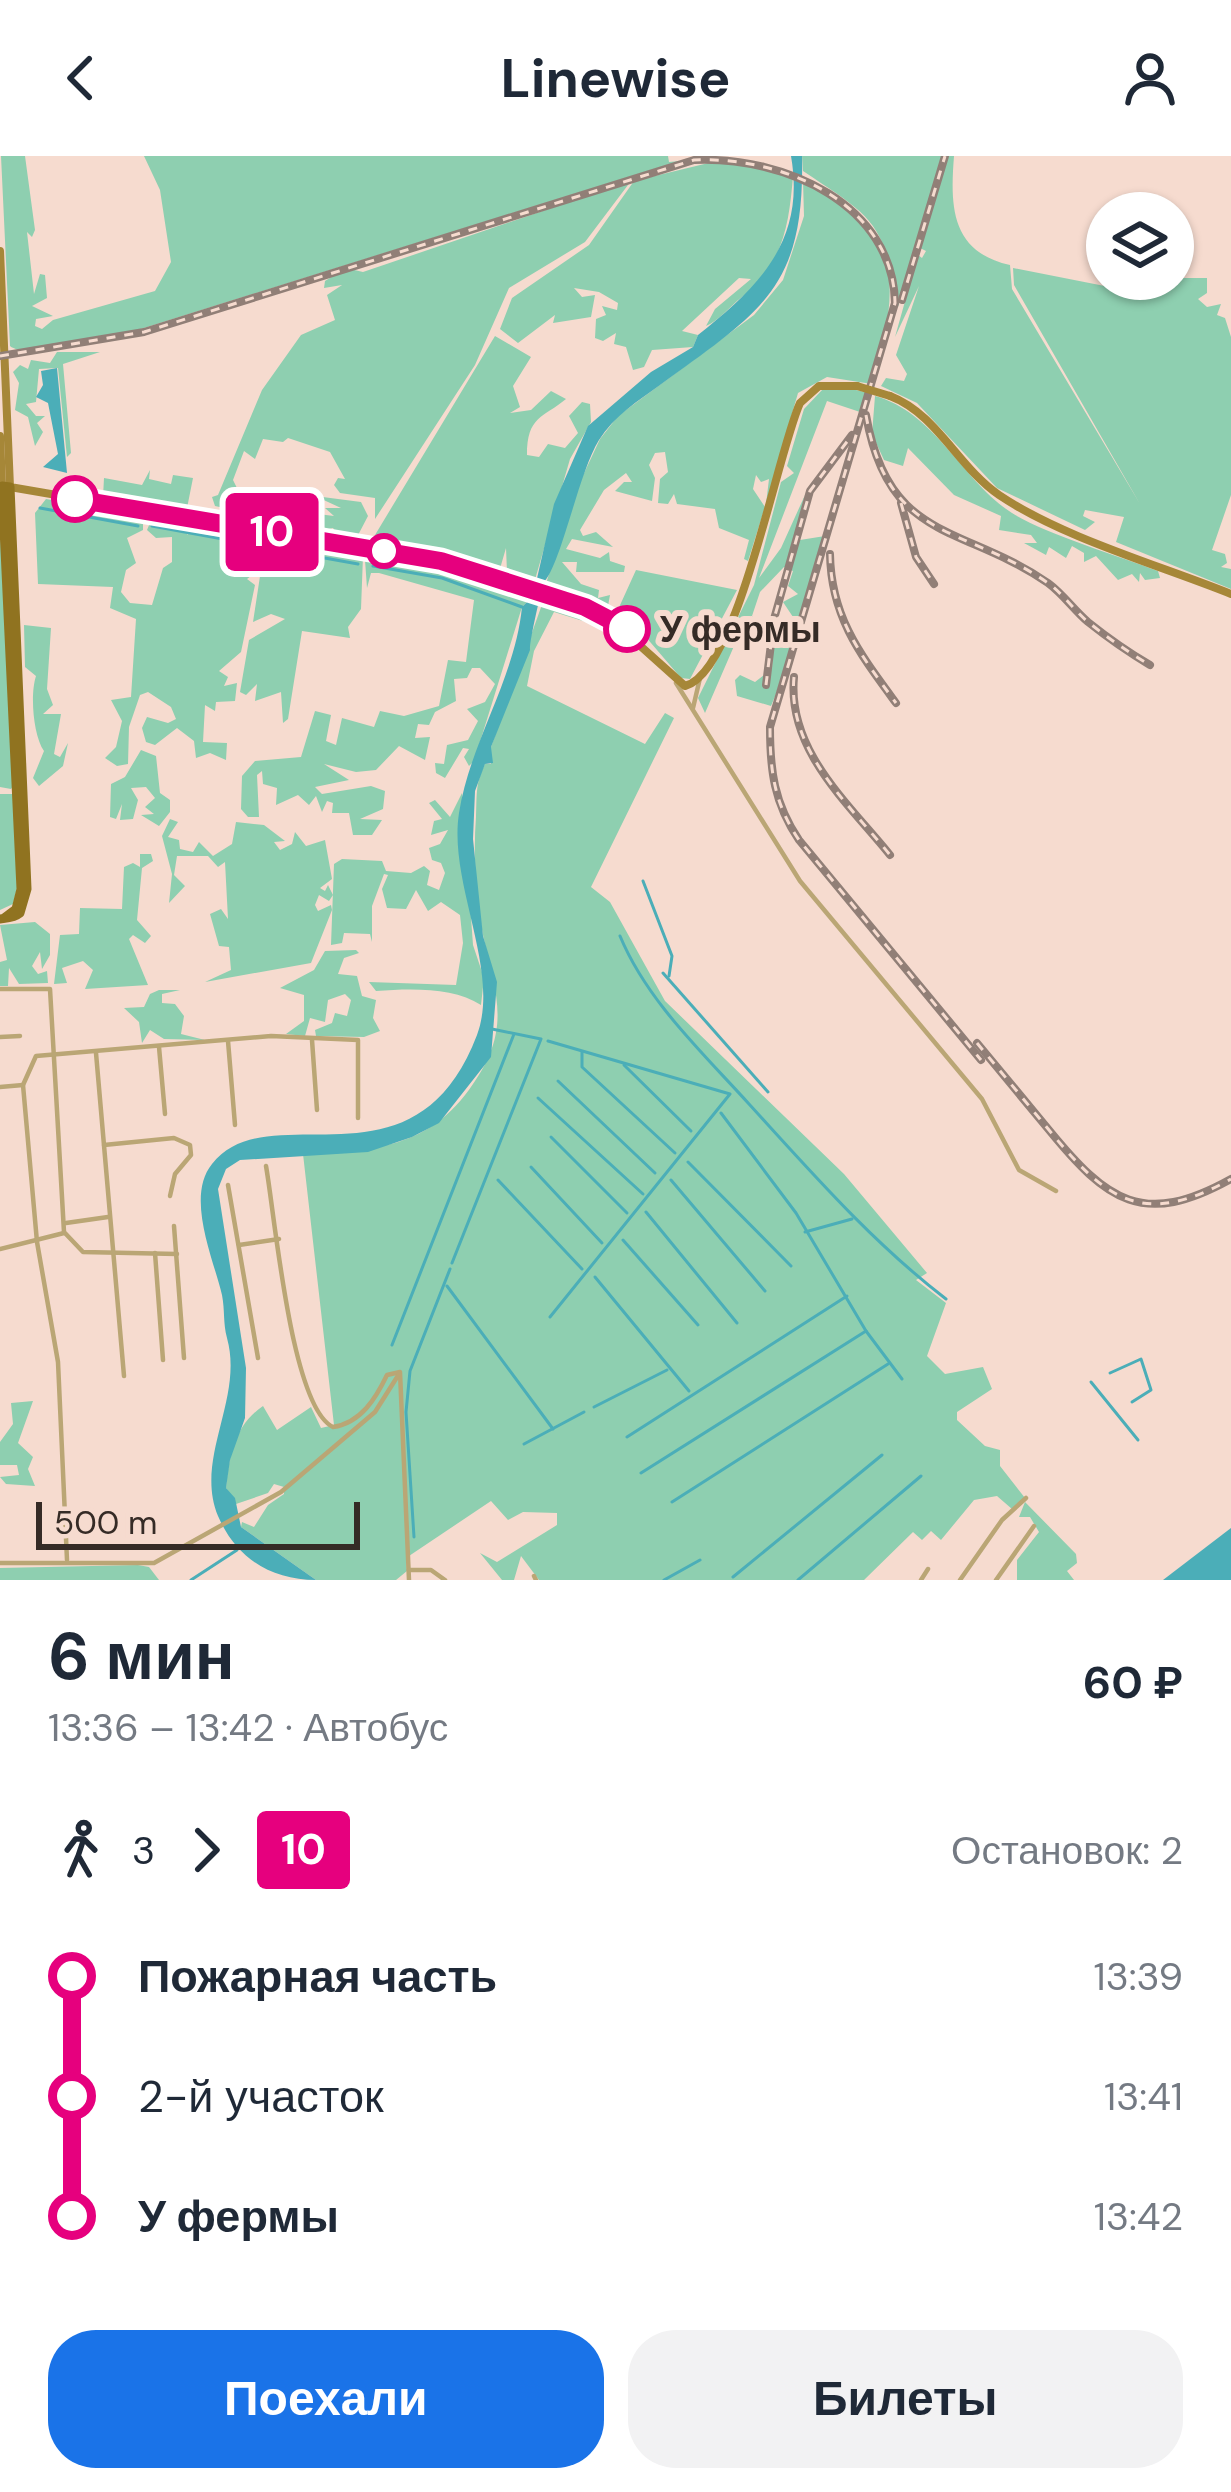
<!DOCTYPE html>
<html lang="ru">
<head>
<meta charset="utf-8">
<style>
	body { margin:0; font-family:"DM Sans",sans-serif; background:#f2f2f3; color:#1f2937; height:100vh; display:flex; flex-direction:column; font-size:45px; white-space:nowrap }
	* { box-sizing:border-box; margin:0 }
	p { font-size:39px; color:#747a83 }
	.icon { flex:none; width:66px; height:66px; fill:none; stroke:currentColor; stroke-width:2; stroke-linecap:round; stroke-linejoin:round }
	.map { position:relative; height:1424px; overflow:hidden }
	.drawer { display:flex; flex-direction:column; background:#fff; flex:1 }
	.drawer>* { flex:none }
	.badge { padding:0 24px; border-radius:9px; font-size:42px; line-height:78px }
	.controls { position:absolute; left:1086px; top:36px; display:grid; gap:24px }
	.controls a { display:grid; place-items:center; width:108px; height:108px; border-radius:50%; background:#fff; box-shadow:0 3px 9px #0004; font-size:60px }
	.scale { position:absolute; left:36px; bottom:30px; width:324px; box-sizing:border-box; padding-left:12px; border:6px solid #352b26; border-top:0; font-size:33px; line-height:42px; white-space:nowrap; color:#352b26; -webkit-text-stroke:9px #f6dbcf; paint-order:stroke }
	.map>.badge { position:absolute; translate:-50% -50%; box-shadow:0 0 0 6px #fff }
	.legs { display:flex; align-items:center; gap:18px; height:132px; padding:0 48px; font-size:39px }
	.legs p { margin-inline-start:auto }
	.overview { display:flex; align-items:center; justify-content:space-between; height:204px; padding:0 48px }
	h1 { font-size:66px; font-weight:700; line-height:90px }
	.button { display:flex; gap:24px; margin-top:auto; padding:24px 48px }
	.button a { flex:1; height:138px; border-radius:48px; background:#1a73e8; color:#fff; font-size:48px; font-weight:700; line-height:138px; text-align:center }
	.button a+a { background:#f2f2f3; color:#1f2937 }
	ul { padding:0 48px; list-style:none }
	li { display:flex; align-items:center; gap:42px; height:120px; font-size:45px }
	li i { display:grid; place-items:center; width:18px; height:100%; margin:0 15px; background:currentColor }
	li i::after { content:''; width:30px; height:30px; margin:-15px; border:9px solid; border-radius:50%; background:#fff }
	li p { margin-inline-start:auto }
	li:first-child i { background:linear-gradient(#0000 50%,currentColor 0) }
	li:last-child i { background:linear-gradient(currentColor 50%,#0000 0) }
	header { display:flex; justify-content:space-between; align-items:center; height:156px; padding:0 48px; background:#fff; font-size:54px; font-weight:700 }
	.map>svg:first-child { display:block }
</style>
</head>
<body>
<header><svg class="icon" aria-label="back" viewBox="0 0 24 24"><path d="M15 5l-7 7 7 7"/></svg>Linewise<svg class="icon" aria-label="person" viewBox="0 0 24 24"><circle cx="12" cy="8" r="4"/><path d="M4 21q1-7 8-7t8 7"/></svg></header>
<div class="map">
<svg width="1231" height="1424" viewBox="0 0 1231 1424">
	<rect width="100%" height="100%" fill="#f6dbcf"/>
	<!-- green -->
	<g fill="#8ecfb0">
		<path d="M 1,0 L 25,0 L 35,74 L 32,81 L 27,76 L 34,138 L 40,118 L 45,119 L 47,142 L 32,150 L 53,160 L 36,163 L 35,170 L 42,173 L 53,164 L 155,135 L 171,106 L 160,34 L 144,0 L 668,0 L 669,6 L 680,5 L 144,172 C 116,179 28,205 10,190 Z"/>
		<path d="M 802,0 L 943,0 L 898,151 C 884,64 873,62 803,15 Z"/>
		<path d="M 947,0 L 954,0 C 950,51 951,96 1010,109 L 1012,133 L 1140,348 L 1014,129 L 1013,112 L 1140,137 L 1181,122 L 1207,122 L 1207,137 L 1198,143 L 1207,151 L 1221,148 L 1217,159 L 1225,162 L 1231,181 L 1231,339 L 1212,394 L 1225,398 L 1227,407 L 1221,411 L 1231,413 L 1231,433 L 1116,386 L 1124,361 L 1085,354 L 1083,360 L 1095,366 L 1085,374 L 997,332 L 917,247 L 881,230 L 886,222 L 904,225 L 907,218 L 896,199 L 919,130 L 895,181 L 918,99 L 922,102 L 926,95 L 920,92 Z"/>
		<path d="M 725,3 L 793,20 C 789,69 783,109 742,141 C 729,151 720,164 706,170 L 715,153 L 751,123 L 739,122 L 682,175 L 698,179 L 693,191 L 652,194 L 644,211 L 633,214 L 626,191 L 614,188 L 616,177 L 603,185 L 595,182 L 596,163 L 606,159 L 602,150 L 617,154 L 618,147 L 599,136 L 574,132 L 582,141 L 595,139 L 591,161 L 553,167 L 555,159 L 518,187 L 500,173 L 512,142 L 589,89 L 634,25 Z"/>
		<polygon points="631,25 585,86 509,132 475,209 375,363 375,342 340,337 334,329 338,322 345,323 330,296 288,282 283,286 263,283 255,303 244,295 233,324 239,336 282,350 289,337 301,343 307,338 321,351 318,358 334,360 325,352 341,352 315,340 361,346 368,360 356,383 339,381 333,372 311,377 209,356 243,356 215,350 212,341 218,339 262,234 301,179 335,164 327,139 342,129 324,132 325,125 346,112 363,116"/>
		<path d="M 803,25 C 908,64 899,139 872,228 L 827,221 L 798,237 L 766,348 L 769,323 L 761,326 L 756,319 L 753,333 L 765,351 L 748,405 L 744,403 L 749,384 L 719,372 L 715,353 L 677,348 L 674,338 L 668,348 L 658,347 L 660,323 L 668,316 L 665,296 L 655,297 L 649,309 L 655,322 L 652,345 L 615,335 L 624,326 L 632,326 L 626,317 L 604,334 L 580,374 L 583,380 L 596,376 L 613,391 L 572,383 L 566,393 L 600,402 L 609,396 L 610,405 L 625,410 L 624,416 L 576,416 L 577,406 L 562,406 L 581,428 L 599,434 L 598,442 L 610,439 L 608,450 L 545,431 L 572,343 L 600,283 L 618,260 L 754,159 L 783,124 L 804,60 Z"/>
		<path d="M 495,180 L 531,201 L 513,230 L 520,251 L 510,257 L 531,254 L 551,235 L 566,243 C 543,262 527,260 527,299 L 539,301 L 548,288 L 565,292 L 578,277 L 569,260 L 582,246 L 590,248 L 591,266 L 570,303 L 534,427 L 507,416 L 506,392 L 499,416 L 372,384 Z"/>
		<polygon points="57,196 100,196 63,208 71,297 67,301 58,212 39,213 36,246 26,248 36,260 45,260 37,267 43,276 35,290 28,261 15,254 19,227 13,216 20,209 28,213 31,204 50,207"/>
		<polygon points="843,231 869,237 863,257 827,245 759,422 781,392 805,339 789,401 800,384 825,380 776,538 771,550 737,540 735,524 740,519 755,526 772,513 774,472 793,461 783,446 798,438 788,430 793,415 784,411 760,436 752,460 761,470 770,469 770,484 744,467 705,557 698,542 754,429 781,326 794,317 787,310 804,253 823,233"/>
		<path d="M 875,240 C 935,256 963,326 1012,357 C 1041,376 1121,401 1158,415 L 1160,422 L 1145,424 L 1140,417 L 1139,426 L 1132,418 L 1118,424 L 1096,400 L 1084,406 L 1084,397 L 1072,390 L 1066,402 L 1049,391 L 1046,399 L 1024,387 L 1037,387 L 1031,379 L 999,374 L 1001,360 L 954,339 L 908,292 L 903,310 L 884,304 L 872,278 Z"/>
		<polygon points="150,314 149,323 171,328 173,319 193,322 187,352 177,356 103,341 104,322 142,329"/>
		<polygon points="46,343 143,360 143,374 127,382 136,407 126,414 121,436 130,447 152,449 163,412 172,406 172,381 156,382 147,374 152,362 178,366 188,379 188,373 197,369 259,381 255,417 247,423 255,429 241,496 219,515 228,521 224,530 237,527 235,545 216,546 215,555 205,549 203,586 227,587 226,604 210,597 196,602 194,585 177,572 155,589 146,586 142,572 147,561 168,567 176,563 171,551 148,536 140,539 129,571 128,608 117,610 105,602 116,591 122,565 111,544 131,541 136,463 110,452 113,431 38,428 35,357"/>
		<polygon points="0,371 13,630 11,633 0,631"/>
		<polygon points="266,381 337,395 355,394 363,400 361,453 348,471 350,482 302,475 288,563 283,567 281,536 255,545 257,528 246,539 240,536 249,484 285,463 271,458 253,466"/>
		<polygon points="374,398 427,406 533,440 522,451 474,605 469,610 464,601 469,593 463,592 445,622 436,617 435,607 444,608 447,589 468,584 478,565 467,553 485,546 495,528 480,512 472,512 467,522 454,523 456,545 435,556 429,569 418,568 415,582 430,581 425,604 399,590 376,614 356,616 324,608 349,624 315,631 322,638 371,630 385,635 383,653 360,663 382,664 372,679 353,679 349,657 332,657 333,647 327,645 322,656 316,640 309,649 298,639 276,649 277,632 263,628 262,615 257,619 259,661 248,661 241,653 242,620 255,605 301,601 315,555 331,559 326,585 336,589 342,562 374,571 380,555 404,560 439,550 448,504 466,506 474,444 379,417 371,417 367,432 365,404"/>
		<polygon points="636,414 737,434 690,523 681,522 633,466 616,458"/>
		<path d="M 544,443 L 594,459 L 609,473 L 554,456 L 534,495 L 527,530 L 645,588 L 665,557 L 674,562 L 591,731 L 610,746 L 665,845 L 844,1018 L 927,1117 L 916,1124 L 946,1147 L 927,1200 L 945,1218 L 983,1211 L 992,1233 L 957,1256 L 957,1264 L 985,1290 L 1000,1294 L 1000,1310 L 1025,1342 L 1012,1353 L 997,1340 L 974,1344 L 941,1384 L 931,1375 L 922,1384 L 913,1376 L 864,1424 L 539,1424 L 521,1400 L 514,1424 L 502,1424 L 480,1397 L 497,1406 L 557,1369 L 557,1357 L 523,1356 L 508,1364 L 491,1345 L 406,1402 L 407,1415 L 396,1424 L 316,1424 L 241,1371 L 242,1366 L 254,1371 L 268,1349 L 284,1338 L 284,1331 L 274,1328 L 268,1337 L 236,1348 L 226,1332 C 229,1299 235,1269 263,1250 L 277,1274 L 311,1251 L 321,1272 L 334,1269 L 303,998 C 375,994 429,993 473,928 C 512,872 496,839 483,779 C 476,741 473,699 476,661 C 477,641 475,627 485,608 L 491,608 L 491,591 Z"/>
		<path d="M 24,469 L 51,472 L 47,533 L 53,549 L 43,558 L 61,558 L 54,598 L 60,601 L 68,587 L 63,610 L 39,630 L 33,622 L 44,595 C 33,579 30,538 36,520 L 25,511 Z"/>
		<polygon points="141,594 156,600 160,637 170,644 170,656 159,670 141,659 154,658 145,651 155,642 146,631 131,632 138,644 133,663 120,664 122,648 116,663 110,661 111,628 125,621"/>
		<path d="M 462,637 L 473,789 L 484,822 L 481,849 C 455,832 415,832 376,835 L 369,826 L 456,829 L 463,787 L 460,759 L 441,746 L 428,755 L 416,734 L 406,753 L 387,752 L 382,733 L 388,719 L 384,718 L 372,750 L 372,786 L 370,778 L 344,777 L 342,787 L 331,789 L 334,708 L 342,703 L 382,705 L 386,715 L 411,717 L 424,710 L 430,715 L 427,729 L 439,734 L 445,717 L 441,707 L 432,704 L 429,692 L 440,688 L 448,674 L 431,679 L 434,665 L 442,663 L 429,647 L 435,644 L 450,661 Z"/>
		<polygon points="0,638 13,638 17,732 13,748 0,754"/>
		<polygon points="170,663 178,666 168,681 179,684 180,693 193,696 199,686 213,700 232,688 236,666 264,669 285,685 274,686 280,694 292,688 295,676 306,690 325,684 332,723 320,732 325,735 328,729 333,739 329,745 319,739 315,749 318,755 331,749 332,754 311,807 205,826 231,814 229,791 219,790 210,758 221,753 228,763 225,706 218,711 208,700 177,700 174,719 185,730 169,747 172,718 162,680"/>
		<polygon points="140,698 151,698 153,705 142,712 137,764 151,780 145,787 133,779 129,783 148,829 85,833 93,814 83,805 62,812 67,827 54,828 60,779 79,778 80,752 122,753 124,711 133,707 140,711"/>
		<polygon points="35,766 50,778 50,799 42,813 40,796 32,810 38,818 47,815 48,827 19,828 9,812 8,830 0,830 0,806 7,804 0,769"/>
		<polygon points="356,794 359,797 344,802 338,818 357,820 362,840 376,844 373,862 380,875 364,881 316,880 315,874 332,867 335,857 347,860 351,844 345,838 328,844 325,866 310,862 305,880 286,878 304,865 304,839 280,832 314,814 325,795"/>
		<polygon points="159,834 180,834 162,838 162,847 175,848 184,860 181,878 205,884 164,883 150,874 142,887 139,866 124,852 144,851 150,838"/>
		<polygon points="33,1245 18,1287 33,1301 28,1313 35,1330 6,1328 0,1321 19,1319 17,1309 0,1309 0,1286 13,1268 11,1247"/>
		<polygon points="1025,1346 1076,1398 1077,1407 1067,1415 1074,1424 1017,1424 1017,1404 1039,1376 1030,1361 1019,1361"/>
		<polygon points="138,1409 149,1411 159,1424 0,1424 0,1412"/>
	</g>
	<!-- water -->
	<g fill="#4baeb8">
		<path d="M 791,0 L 802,0 C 805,132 762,155 660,229 C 638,245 614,260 599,284 C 578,318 561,410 543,427 C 541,437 529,486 530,494 L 491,591 L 493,607 L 485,608 L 475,635 L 473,683 L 483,780 L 497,826 L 491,901 L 439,967 L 412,981 L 368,996 L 240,1004 L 226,1013 L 218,1033 L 246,1212 L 245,1262 L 230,1304 L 226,1332 L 235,1342 L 241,1371 L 316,1424 C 271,1424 236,1402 218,1360 C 194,1302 244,1243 227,1182 C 223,1167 225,1155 222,1139 C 214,1104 185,1041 212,1008 C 270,935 414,1044 477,879 C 501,814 448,728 459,657 C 470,586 515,523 522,451 L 533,440 L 554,348 L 588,270 L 651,216 L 693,191 L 698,179 C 758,131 806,86 791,0 Z"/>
		<polygon points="57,212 67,317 43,311 58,298 48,247 36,241 43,229 41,215"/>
		<polygon points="1231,1372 1231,1424 1163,1424"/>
	</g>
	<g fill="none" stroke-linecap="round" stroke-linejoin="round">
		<!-- stream -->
		<g stroke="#4baeb8" stroke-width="3">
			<polyline points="40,352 138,370"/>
			<polyline points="152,370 250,388"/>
			<polyline points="269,392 358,408"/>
			<polyline points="373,410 442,422 522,451"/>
			<polyline points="643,725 672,800 669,820"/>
			<path d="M 620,780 C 647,845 702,896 749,948 C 812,1017 872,1086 946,1143"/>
			<polyline points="663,817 768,936"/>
			<polyline points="548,885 730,938 550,1161"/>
			<polyline points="582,896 582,911 675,997"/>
			<polyline points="624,909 691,975"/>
			<polyline points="558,925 655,1017"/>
			<polyline points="538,942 643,1038"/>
			<polyline points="721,957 796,1057 866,1175 902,1223"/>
			<polyline points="551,981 627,1057"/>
			<polyline points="688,1006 791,1110"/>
			<polyline points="531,1011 602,1087"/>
			<polyline points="498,1024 582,1113"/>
			<polyline points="671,1024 765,1135"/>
			<polyline points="646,1056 737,1167"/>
			<polyline points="805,1076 852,1063"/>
			<polyline points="623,1084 698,1169"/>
			<polyline points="452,1107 541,883 492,873"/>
			<polyline points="595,1121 689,1235"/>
			<polyline points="447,1130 553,1273"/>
			<polyline points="392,1189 514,878"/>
			<polyline points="1110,1217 1141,1203 1151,1234 1132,1246"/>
			<polyline points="1091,1226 1138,1284"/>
			<polyline points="594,1251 667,1214"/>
			<polyline points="627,1281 847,1140"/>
			<polyline points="524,1288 584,1256"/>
			<polyline points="641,1317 866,1175"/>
			<polyline points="672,1346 888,1208"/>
			<polyline points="414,1381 406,1256 410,1215 450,1113"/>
			<polyline points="733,1421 882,1299"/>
			<polyline points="191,1424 237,1394"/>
			<polyline points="664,1424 700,1404"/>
			<polyline points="798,1424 921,1320"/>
		</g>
		<!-- minor -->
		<g stroke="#baa675" stroke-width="4.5">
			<polyline points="676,527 800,725 982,943 1019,1014 1056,1035"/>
			<polyline points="693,552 700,522"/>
			<polyline points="0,833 50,833 64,1076 83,1096 177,1098"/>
			<polyline points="0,881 20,880"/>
			<polyline points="312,884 317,954"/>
			<polyline points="228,885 235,969"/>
			<polyline points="159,891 165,958"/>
			<polyline points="96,897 124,1220"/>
			<polyline points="0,931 23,929"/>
			<polyline points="104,989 174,982 190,989 191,999 175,1018 170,1040"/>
			<path d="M 266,1010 C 275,1060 291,1251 333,1271 C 361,1267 376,1242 387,1219 L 400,1216 L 409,1424"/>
			<polyline points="228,1029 258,1202"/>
			<polyline points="66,1067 108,1061"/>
			<polyline points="174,1070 184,1202"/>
			<polyline points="239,1089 279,1083"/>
			<polyline points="0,1093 64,1077"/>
			<polyline points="155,1097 163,1204"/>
			<polyline points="67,1404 58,1206 37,1086 23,929 36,900 271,880 358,884 358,962"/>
			<polyline points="0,1407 154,1407 281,1336 375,1256 399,1218"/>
			<polyline points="409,1414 431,1414 445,1424"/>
			<polyline points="534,1420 536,1424"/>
			<polyline points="921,1424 928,1413"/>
			<polyline points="960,1424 1002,1364 1026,1342"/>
			<polyline points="996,1424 1034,1370"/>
		</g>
		<!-- secondary -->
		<g stroke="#a68738" stroke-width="8">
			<path d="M 0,95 L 10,331 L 423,402 L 608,461 L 685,530 C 738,517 777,297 800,247 L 819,230 L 857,230"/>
			<path d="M 890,240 C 937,258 958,311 999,339 C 1063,382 1159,409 1231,438"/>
			<polyline points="0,280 2,330"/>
		</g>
		<!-- primary -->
		<path stroke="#907320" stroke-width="9" d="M 0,763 C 7,762 14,762 20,757 L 27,733 L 10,331 L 2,330 L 21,733 L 16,753 L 4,762"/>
		<defs>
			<g id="rail">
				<polyline points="902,144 945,0"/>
				<path d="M 0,200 L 144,176 L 694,4 C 786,0 893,49 895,147 L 770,571 C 770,615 774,647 799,684 L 981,904"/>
				<path d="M 866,259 C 888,387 963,368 1048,427 C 1063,438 1074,454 1088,466 C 1108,482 1128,496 1150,509"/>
				<polyline points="901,347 916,401 934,428"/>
				<path d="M 830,398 C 831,461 860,498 896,547"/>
				<path d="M 794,521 C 787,594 848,647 890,699"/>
				<polyline points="766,529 774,463 810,335 852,279"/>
				<path d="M 977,887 C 1001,916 1025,945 1049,974 C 1107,1045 1143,1072 1231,1023"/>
			</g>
		</defs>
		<!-- rail casing -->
		<use href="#rail" stroke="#917f77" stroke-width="8"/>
		<!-- rail -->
		<use href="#rail" stroke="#f6dbcf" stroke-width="3" stroke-dasharray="9" stroke-linecap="butt"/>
		<!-- secondary-bridge -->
		<polyline stroke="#a68738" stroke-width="8" points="857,230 890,240"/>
	</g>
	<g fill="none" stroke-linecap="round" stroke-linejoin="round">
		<defs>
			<polyline id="line-1" points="75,343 441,405 585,451 627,473"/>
		</defs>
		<!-- line-1 casing -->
		<use href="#line-1" stroke="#fff" stroke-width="27"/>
		<!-- line-1 -->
		<use href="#line-1" stroke="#e6007e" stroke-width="18"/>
	</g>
	<!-- markers -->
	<g fill="#fff" stroke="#e6007e" stroke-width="6">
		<circle cx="75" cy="343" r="21"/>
		<circle cx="384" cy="395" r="15"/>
		<circle cx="627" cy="473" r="21"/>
	</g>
	<g text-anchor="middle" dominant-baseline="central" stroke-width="12" stroke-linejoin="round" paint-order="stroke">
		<!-- stop labels -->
		<g font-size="36" font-weight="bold" fill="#352b26" stroke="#f6dbcf" text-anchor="start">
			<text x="660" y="473">У фермы</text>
		</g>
	</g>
</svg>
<div class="controls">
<a><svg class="icon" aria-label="layers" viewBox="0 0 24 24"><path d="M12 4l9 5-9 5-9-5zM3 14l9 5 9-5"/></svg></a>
</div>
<div class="scale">500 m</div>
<b class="badge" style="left:272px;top:376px;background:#e6007e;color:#fff">10</b>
</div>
<section class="drawer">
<div class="overview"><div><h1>6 мин</h1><p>13:36 – 13:42 · Автобус</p></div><b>60 ₽</b></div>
<div class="legs"><svg class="icon" aria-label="walk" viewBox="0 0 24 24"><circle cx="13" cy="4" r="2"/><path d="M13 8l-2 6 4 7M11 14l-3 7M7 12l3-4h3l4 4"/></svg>3<svg class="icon" aria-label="forward" viewBox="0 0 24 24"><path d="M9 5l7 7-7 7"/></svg><b class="badge" style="background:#e6007e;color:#fff">10</b><p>Остановок: 2</p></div>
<ul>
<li><i style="color:#e6007e"></i><b>Пожарная часть</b><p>13:39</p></li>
<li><i style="color:#e6007e"></i><span>2-й участок</span><p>13:41</p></li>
<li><i style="color:#e6007e"></i><b>У фермы</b><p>13:42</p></li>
</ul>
<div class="button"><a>Поехали</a><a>Билеты</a></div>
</section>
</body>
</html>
